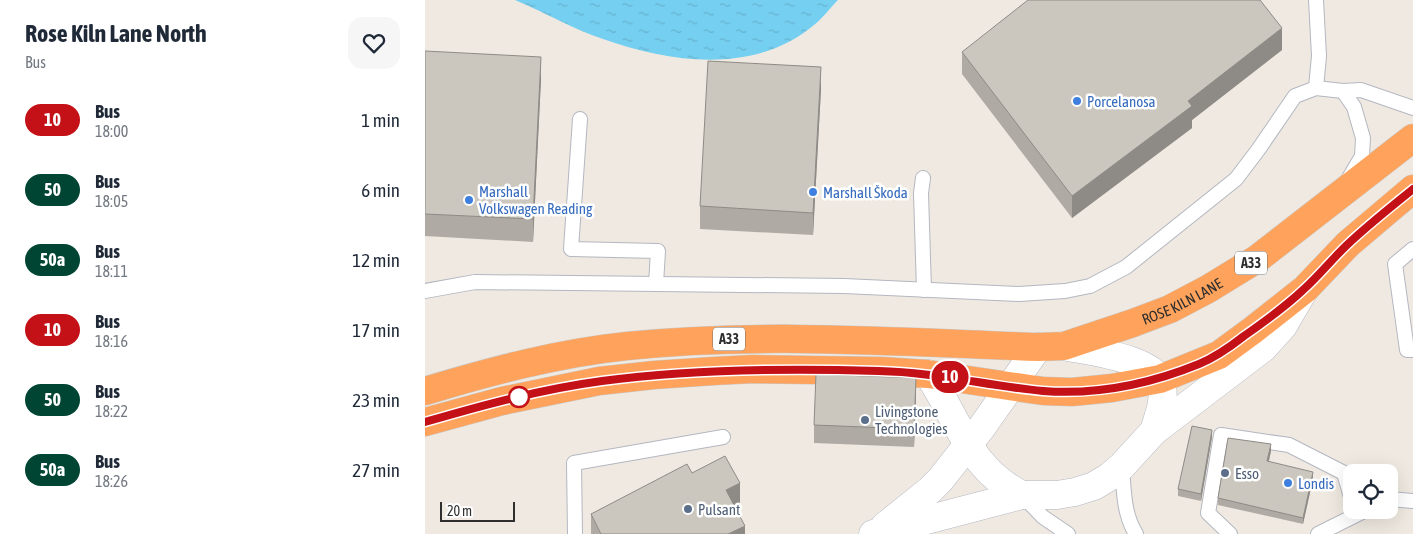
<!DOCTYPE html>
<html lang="en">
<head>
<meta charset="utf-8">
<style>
	body { margin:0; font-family:"Asap Condensed",sans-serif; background:#f6f6f7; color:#1f2937; height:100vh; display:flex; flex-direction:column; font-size:19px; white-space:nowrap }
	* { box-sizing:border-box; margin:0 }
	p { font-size:16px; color:#747a83 }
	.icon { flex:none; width:28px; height:28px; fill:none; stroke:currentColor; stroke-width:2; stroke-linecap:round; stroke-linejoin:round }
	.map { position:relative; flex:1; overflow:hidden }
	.sheet { display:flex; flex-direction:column; background:#fff; width:425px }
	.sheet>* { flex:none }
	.badge { padding:0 10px; border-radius:16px; font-size:18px; line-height:32px }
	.buttons { position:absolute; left:918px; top:464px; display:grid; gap:10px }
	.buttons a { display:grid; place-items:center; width:55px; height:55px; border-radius:10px; background:#fff; box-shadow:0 5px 20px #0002; font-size:25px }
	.scale { position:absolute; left:15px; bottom:12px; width:75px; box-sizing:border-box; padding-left:5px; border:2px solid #2e2e2e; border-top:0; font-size:14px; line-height:18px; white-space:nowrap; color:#2e2e2e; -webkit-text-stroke:4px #fff; paint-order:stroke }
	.map>.badge { position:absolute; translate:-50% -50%; box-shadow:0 0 0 2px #fff }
	.round { display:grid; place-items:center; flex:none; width:52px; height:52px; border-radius:15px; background:#f6f6f7 }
	.head { display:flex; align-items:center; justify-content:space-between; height:85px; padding:0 25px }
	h1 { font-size:24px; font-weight:700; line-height:38px }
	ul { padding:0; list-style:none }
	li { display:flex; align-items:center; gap:15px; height:70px; padding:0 25px }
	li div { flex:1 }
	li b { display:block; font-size:19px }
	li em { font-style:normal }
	li .badge { min-width:55px; font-weight:700; text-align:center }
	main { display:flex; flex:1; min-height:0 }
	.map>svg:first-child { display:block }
</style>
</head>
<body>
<main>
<section class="sheet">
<div class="head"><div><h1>Rose Kiln Lane North</h1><p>Bus</p></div><a class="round"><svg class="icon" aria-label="heart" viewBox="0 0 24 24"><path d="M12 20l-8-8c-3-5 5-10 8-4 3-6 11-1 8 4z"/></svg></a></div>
<ul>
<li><span class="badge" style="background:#c41118;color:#fff">10</span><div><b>Bus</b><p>18:00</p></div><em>1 min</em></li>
<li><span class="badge" style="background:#004533;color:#fff">50</span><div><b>Bus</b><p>18:05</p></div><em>6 min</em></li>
<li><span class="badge" style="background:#004533;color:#fff">50a</span><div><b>Bus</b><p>18:11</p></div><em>12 min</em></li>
<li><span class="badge" style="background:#c41118;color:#fff">10</span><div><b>Bus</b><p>18:16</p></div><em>17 min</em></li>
<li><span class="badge" style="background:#004533;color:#fff">50</span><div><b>Bus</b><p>18:22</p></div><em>23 min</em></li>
<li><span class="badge" style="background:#004533;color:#fff">50a</span><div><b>Bus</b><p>18:26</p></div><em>27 min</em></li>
</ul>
</section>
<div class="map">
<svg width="988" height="534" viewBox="0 0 988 534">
	<defs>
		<pattern id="water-ripples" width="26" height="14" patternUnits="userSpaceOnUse" patternTransform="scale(1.25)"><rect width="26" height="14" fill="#75cff0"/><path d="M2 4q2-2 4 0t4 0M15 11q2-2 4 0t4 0" fill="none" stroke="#66b2ce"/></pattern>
	</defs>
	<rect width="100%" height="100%" fill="#efe9e1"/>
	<!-- water -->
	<path fill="url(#water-ripples)" d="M 90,0 L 413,0 C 405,8 398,18 389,25 C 329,75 246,63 178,39 C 148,29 119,12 90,0 Z"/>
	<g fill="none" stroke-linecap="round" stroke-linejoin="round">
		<defs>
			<g id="lane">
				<polyline points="891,88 894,56 891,0"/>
				<polyline points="918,91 929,107 938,138 937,156 924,178"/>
				<polyline points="155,119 146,249 233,251 231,284"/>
				<polyline points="498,178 496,193 499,290"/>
				<polyline points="988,249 970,264 982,350 988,350"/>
				<polyline points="0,291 50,282 419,286 594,294 640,291 665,286 701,267 811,179 833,150 870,96 891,88 918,91 936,90 988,108"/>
				<path d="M 697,466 C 699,489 698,513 711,534"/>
				<polyline points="598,496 618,517 643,534"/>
				<polyline points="964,499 988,501"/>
				<polyline points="150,534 149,463 298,437"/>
				<polyline points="805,534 783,513 796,435 864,445 919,473 926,497"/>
				<polyline points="893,534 941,510"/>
			</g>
			<g id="secondary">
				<path d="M 639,346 C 662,351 733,358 737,386 C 740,402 733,417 729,431"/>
				<path d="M 503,374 C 534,420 543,468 597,495"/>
				<polyline points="460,526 505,490 515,480 557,427 613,347"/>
				<polyline points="448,534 597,495 632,495 650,492 669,486 684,477 697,466 729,431 838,348 858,326 879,290"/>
			</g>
			<g id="highway">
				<path id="s1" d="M 0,391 C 66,371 134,353 202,346 C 339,332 476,342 613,347 L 639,346 L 708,323 L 745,309 L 783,289 L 832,259 L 988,138"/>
				<polyline points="0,422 77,401 174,381 229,375 289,371 328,369 457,371 503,374 618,391 647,392 687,388 735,379 794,355 828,330 880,289 923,244 988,189"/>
			</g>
		</defs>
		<!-- lane casing -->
		<use href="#lane" stroke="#b4b7c1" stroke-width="16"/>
		<!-- secondary casing -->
		<use href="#secondary" stroke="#b4b7c1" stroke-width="29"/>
		<!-- highway casing -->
		<use href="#highway" stroke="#c9c9c9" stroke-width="29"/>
		<!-- lane -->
		<use href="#lane" stroke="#fff" stroke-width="14"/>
		<!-- secondary -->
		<use href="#secondary" stroke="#fff" stroke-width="28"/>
		<!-- highway -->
		<use href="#highway" stroke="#ffa35c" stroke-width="28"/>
	</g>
	<!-- wall -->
	<g fill="#afaba4">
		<polygon points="857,50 767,120 767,128 647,218 537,74 537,52"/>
		<polygon points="0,51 116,79 108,242 0,236"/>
		<polygon points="396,89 388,235 275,229 275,206"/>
		<polygon points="491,396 489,447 389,443 389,425"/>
		<polygon points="787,437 776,501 753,496 753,489"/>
		<polygon points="846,451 844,461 888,479 878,524 793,505 793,498"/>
		<polygon points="267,473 315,505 310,508 320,534 166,534 166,514"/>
	</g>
	<!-- shaded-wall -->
	<g fill="#8e8b86">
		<polygon points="857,28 857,50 767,120 767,128 647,218 647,196 763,101"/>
		<polygon points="116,57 116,79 108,242 108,219"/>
		<polygon points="396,67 396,89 388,235 388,213"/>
		<polygon points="491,378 491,396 489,447 489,429"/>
		<polygon points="787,430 787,437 776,501 776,494"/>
		<polygon points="846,444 846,451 842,468 842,461"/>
		<polygon points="888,472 888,479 878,524 878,518"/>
		<polygon points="315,483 315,505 301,513 301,490"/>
		<polygon points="320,526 320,534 303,534"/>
	</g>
	<!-- building -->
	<g fill="#cbc7bf" stroke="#8e8b86">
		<polygon points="603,0 835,0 857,28 763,101 767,106 647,196 537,52"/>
		<polygon points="0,51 116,57 108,219 0,214"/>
		<polygon points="283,61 396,67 388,213 275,206"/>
		<polygon points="391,374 491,378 489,429 389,425"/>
		<polygon points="767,426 787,430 776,494 753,489"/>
		<polygon points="803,438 846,444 842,461 888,472 878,518 793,498"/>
		<polygon points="300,456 315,483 301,490 320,526 303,534 176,534 166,514 262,464 267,473"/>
	</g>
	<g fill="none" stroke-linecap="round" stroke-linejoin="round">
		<defs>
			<path id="line" d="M 0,422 C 58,405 117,389 177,381 C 268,369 361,368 454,371 C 509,372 563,386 618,391 C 671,395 725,384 774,364 C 791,357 805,347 819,336 C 839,322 860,307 878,290 C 894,276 907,259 923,244 C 943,225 966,207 988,189"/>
		</defs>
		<!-- line casing -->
		<use href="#line" stroke="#fff" stroke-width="11"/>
		<!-- line -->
		<use href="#line" stroke="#c41118" stroke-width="8"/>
	</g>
	<!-- markers -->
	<g fill="#3f7fe0" stroke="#fff" stroke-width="2">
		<circle cx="652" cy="101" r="5"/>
		<circle cx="388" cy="192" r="5"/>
		<circle cx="44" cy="200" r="5"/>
		<circle cx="863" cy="483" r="5"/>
	</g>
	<circle fill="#fff" stroke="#c41118" stroke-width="2.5" cx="94" cy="397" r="10"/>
	<g fill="#5c6f8a" stroke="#fff" stroke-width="2">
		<circle cx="440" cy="420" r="5"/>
		<circle cx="800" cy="473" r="5"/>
		<circle cx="263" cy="509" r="5"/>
	</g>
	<g text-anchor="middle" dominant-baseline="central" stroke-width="5" stroke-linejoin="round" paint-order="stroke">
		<!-- shield labels -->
		<g fill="#fff" stroke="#6d6d6d" stroke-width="1">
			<rect x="810" y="251.5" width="32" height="23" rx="4"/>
			<rect x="288" y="327.5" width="32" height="23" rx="4"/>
		</g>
		<g font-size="14" font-weight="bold" fill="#2e2e2e">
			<text x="826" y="263">A33</text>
			<text x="304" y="339">A33</text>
		</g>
		<!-- shop labels -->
		<g font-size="15" fill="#366cbe" stroke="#fff" text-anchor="start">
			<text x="662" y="101">Porcelanosa</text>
			<text x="54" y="191">Marshall<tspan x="54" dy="17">Volkswagen Reading</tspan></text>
			<text x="398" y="192">Marshall Škoda</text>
			<text x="873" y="483">Londis</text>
		</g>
		<!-- street labels -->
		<g font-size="15" fill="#2e2e2e" stroke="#fff">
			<text stroke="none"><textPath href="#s1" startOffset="771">ROSE KILN LANE</textPath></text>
		</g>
		<!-- service labels -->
		<g font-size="15" fill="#4e5e75" stroke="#fff" text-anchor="start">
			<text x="450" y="411">Livingstone<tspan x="450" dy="17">Technologies</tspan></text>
			<text x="810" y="473">Esso</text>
			<text x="273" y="509">Pulsant</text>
		</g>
	</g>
</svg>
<div class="buttons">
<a><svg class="icon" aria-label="locate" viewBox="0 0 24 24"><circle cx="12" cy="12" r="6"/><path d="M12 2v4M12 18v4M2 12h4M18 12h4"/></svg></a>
</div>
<div class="scale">20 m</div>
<b class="badge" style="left:525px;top:377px;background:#c41118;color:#fff">10</b>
</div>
</main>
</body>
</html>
